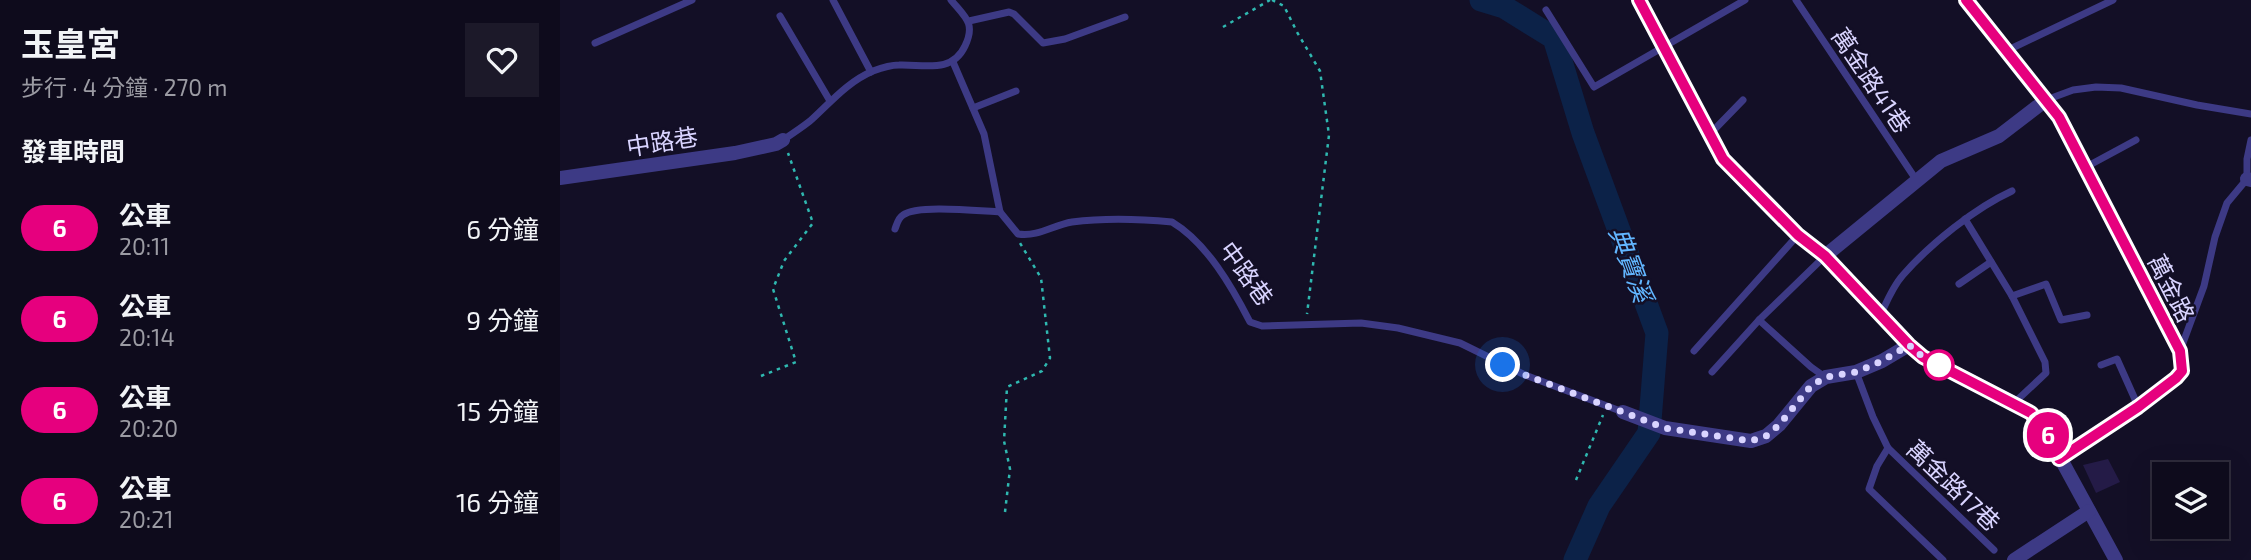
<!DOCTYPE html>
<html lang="zh-TW">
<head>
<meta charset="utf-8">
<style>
	body { margin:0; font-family:"Exo 2","Noto Sans TC",sans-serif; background:#1c1929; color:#f1f3f6; height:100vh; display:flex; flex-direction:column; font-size:26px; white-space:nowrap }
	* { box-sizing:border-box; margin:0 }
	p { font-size:23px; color:#9b9ba3 }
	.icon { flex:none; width:38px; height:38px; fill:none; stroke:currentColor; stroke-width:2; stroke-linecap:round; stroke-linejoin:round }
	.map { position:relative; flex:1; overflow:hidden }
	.drawer { display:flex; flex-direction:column; background:#0e0b1c; width:560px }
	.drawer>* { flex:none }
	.badge { padding:0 14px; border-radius:23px; font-size:24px; line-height:46px }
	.buttons { position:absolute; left:1592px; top:462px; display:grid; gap:14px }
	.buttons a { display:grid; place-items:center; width:77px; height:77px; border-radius:0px; background:#0e0b1c; box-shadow:0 7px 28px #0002,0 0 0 2px #2e2b3b; font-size:35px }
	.you { position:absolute; width:35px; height:35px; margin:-18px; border:5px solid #fff; border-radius:50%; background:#1a73e8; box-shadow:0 0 0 10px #1a73e833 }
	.map>.badge { position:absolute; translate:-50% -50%; box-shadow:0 0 0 4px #fff }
	h2 { padding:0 21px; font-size:26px; line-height:63px }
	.round { display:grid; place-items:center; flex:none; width:74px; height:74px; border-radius:0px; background:#1c1929 }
	.headline { display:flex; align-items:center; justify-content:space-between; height:119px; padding:0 21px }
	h1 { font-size:33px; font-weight:700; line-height:52px }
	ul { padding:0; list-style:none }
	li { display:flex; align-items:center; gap:21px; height:91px; padding:0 21px }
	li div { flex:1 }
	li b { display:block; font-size:26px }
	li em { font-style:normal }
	li .badge { min-width:77px; font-weight:700; text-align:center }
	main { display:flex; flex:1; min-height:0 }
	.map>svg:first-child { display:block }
</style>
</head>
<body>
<main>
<section class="drawer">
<div class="headline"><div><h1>玉皇宮</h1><p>步行 · 4 分鐘 · 270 m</p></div><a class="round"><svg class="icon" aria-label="heart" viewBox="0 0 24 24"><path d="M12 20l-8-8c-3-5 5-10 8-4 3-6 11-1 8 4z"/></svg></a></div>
<h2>發車時間</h2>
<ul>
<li><span class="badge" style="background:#e6007e;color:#fff">6</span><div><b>公車</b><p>20:11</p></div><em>6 分鐘</em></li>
<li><span class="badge" style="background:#e6007e;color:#fff">6</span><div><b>公車</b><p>20:14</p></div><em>9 分鐘</em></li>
<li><span class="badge" style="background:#e6007e;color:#fff">6</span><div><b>公車</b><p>20:20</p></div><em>15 分鐘</em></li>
<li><span class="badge" style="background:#e6007e;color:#fff">6</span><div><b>公車</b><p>20:21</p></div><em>16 分鐘</em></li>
</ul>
</section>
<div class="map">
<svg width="1691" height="560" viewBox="0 0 1691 560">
	<rect width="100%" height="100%" fill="#130f26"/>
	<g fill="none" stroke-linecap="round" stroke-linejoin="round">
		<!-- river -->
		<polyline stroke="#0c2248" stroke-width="23" points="921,0 944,7 994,38 1023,133 1097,333 1089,433 1039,506 1015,560"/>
	</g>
	<!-- building -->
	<polygon fill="#241b47" points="1548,459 1560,482 1536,493 1523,465"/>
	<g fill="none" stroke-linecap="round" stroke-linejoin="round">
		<!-- path -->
		<g stroke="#2fb8b0" stroke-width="2.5" stroke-dasharray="3.5 5" stroke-linecap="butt">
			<polyline points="712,0 724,6 737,32 760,71 769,135 747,314"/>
			<polyline points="663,27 710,0"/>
			<polyline points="201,376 236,362 213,289 224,261 253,223 228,153"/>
			<polyline points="1016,480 1043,415"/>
			<polyline points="445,512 450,469 444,441 447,387 482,371 490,358 481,278 460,243"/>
		</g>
		<!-- lane -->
		<g stroke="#3d3a85" stroke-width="7">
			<polyline points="273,0 311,72"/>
			<polyline points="1236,0 1357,181"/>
			<polyline points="986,10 1034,87 1185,0"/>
			<polyline points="220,16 270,101"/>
			<polyline points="409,21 449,12 454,14 483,43 505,39 565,17"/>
			<polyline points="35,43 132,0"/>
			<polyline points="1446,51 1553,0"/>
			<path d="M 393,62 L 424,134 L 440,212 L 458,234 C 479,237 493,225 512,222 C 542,218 582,219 612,222 C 647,243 672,287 690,322 L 702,326 L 801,323 L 838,328 L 900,343 L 965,375 L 1063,412"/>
			<polyline points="1486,100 1513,90 1536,87 1561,88 1637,105 1691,114"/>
			<polyline points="413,108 456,91"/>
			<polyline points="1150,134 1183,100"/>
			<path d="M 223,140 C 232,134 241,128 250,121 C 270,103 287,82 313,71 C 321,68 330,65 339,65 C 363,64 392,74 405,46 C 416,23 405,17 391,0"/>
			<polyline points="1526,167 1576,140"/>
			<polyline points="1405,219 1452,296 1485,362 1486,373 1454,403"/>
			<path d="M 335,229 C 337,224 338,218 343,215 C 357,204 419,211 440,212"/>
			<polyline points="1399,284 1431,262"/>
			<polyline points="1452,296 1486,284 1501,320 1527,315"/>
			<path d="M 1321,314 C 1327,301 1333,286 1343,275 C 1370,244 1415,208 1452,191"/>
			<polyline points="1199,320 1251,367 1265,377"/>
			<polyline points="1134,351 1238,235"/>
			<polyline points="1620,351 1644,286 1655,237 1667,203 1687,179 1687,159 1691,140"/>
			<polyline points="1541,365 1557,359 1578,406"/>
			<polyline points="1152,372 1199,320 1265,256"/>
			<polyline points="1296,372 1313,417 1328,448 1317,466 1309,489 1383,560"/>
			<polyline points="1328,448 1434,550"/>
		</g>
		<!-- street -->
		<g stroke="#3d3a85" stroke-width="14">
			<polyline points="1079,0 1163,159 1238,235 1265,256 1349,345 1363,357 1454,403 1471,413 1485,430 1556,560"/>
			<polyline points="1406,0 1499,117 1620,351 1622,371 1616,378 1578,407 1499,459"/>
			<polyline points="0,178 175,153 216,144 223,140"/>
			<polyline points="1687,179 1691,180"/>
			<polyline points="1265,256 1381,161 1439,136 1486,100"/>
			<polyline points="1063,412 1105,428 1191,441 1206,436 1219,425 1251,386 1266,377 1296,372 1322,361 1349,345"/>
			<polyline points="1454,560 1529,511"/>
		</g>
	</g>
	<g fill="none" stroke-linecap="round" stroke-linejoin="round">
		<defs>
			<polyline id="line" points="1079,0 1163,159 1238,235 1265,256 1349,345 1363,357 1471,413 1485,430 1499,459 1578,407 1616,378 1622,371 1620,351 1499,117 1406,0"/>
		</defs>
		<!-- line casing -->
		<use href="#line" stroke="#fff" stroke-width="16"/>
		<!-- line -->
		<use href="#line" stroke="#e6007e" stroke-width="10"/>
		<!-- walk -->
		<polyline stroke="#d9d4ff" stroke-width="7" stroke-dasharray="0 12.6" points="943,365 965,375 1105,428 1191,441 1206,436 1219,425 1251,386 1266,377 1296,372 1322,361 1349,345 1363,357 1386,369 1379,365"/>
	</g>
	<!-- markers -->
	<circle fill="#fff" stroke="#e6007e" stroke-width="3.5" cx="1379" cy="365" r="14"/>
	<g text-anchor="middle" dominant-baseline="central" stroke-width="5" stroke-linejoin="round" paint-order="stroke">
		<!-- street labels -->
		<g font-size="24" fill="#d9d4ff" stroke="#130f26">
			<text transform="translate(1312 80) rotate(56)">萬金路41巷</text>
			<text transform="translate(102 141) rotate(-9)">中路巷</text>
			<text transform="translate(687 273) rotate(54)">中路巷</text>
			<text transform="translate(1612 288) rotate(63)">萬金路</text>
			<text transform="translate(1394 485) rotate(44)">萬金路17巷</text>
		</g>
		<!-- water labels -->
		<g font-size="26" font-style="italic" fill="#62b6ff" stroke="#130f26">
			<text transform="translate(1072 264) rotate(70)">典寶溪</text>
		</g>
	</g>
</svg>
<div class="buttons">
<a><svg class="icon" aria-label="layers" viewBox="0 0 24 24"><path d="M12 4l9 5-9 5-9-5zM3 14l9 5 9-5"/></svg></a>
</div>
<div class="you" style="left:943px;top:365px"></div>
<b class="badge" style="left:1488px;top:435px;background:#e6007e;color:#fff">6</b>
</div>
</main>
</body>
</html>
